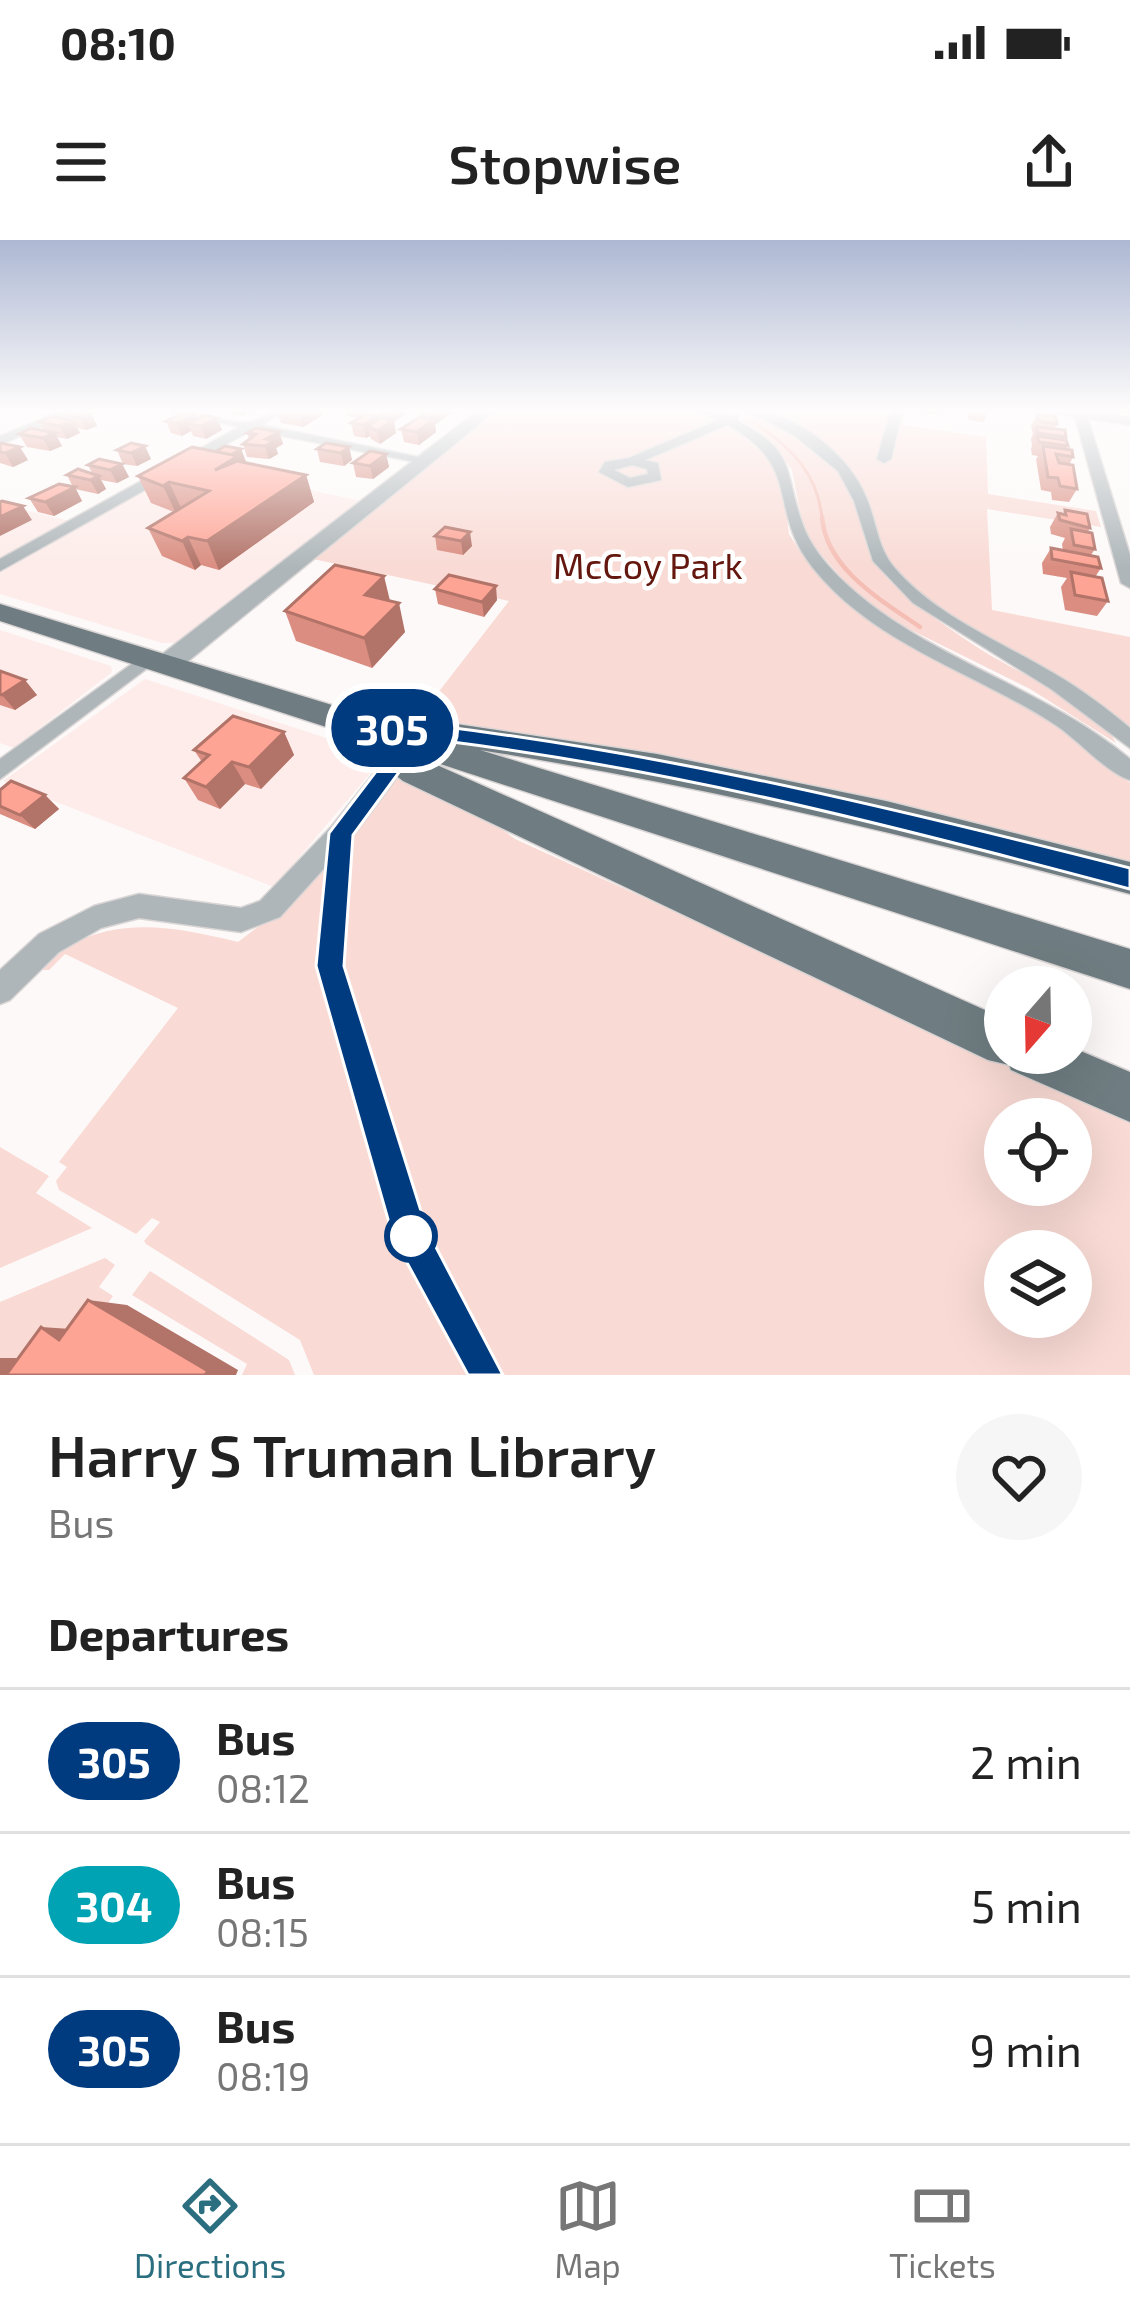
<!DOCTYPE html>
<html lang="en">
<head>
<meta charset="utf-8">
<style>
	body { margin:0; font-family:"Exo 2",sans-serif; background:#f6f6f6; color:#222; height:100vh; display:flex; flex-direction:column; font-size:45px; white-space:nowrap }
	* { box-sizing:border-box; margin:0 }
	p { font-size:39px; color:#767676 }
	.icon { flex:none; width:66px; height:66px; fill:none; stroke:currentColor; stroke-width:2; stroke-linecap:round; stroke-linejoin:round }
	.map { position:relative; height:1135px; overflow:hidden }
	.side { display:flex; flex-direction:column; background:#fff; flex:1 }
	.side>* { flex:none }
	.badge { padding:0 24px; border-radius:39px; font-size:42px; line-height:78px }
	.needle { width:78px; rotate:200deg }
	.controls { position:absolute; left:984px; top:726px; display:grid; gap:24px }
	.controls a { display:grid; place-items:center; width:108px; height:108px; border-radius:50%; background:#fff; box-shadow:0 12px 48px #0002; font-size:60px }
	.map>.badge { position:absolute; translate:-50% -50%; box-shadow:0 0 0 6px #fff }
	h2 { padding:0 48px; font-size:45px; line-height:108px }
	.round { display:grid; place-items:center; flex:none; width:126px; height:126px; border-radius:63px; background:#f6f6f6 }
	.headline { display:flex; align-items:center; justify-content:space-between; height:204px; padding:0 48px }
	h1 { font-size:57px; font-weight:600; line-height:90px }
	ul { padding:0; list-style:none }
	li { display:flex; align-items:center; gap:36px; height:144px; padding:0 48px; border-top:3px solid #e0e0e0 }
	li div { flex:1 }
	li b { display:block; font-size:45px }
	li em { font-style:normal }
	li .badge { min-width:132px; font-weight:700; text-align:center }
	.status { display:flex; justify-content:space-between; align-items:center; height:84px; padding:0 60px; background:#fff; direction:ltr }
	.status svg { height:33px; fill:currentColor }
	header { display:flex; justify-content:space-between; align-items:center; height:156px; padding:0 48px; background:#fff; font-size:54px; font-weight:600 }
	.menu { display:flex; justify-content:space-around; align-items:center; height:168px; border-top:3px solid #e0e0e0; background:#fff; font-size:33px; color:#767676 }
	.menu a { display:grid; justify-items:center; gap:6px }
	.menu .on { color:#2b6e7f }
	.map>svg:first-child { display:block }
</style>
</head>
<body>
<div class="status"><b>08:10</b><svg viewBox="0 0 49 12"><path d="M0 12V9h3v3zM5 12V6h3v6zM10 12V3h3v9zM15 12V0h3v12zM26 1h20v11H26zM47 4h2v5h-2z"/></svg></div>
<header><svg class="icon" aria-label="menu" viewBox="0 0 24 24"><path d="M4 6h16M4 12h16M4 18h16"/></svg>Stopwise<svg class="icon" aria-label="share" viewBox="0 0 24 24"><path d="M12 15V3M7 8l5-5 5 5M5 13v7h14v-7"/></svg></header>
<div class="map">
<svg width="1130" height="1135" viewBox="0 0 1130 1135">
	<rect width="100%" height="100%" fill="#fdf9f9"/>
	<!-- built -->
	<g fill="#fdece9">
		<polygon points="190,225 362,261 178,403 162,403 0,354 0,333"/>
		<polygon points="0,264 70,281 0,319"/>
		<polygon points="0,390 111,426 112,432 14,508 0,503"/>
		<polygon points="145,439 329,499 378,524 274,647 3,541"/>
	</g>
	<!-- green -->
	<g fill="#f9dad4" fill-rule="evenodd">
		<polygon points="500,169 689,169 733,188 770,219 783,248 789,294 805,319 844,360 1005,450 1096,510 1130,543 1130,622 780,539 420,476 509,361 313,319"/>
		<polygon points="776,169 905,169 903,185 986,197 988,254 1096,271 1101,287 987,269 992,370 1130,397 1130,486 962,387 894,332 872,289 866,256 854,235 830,211 769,175"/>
		<path d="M 749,177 C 784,179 837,219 852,251 C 869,289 855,306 891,342 C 919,369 955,393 988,414 C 1023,435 1098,468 1116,503 L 1030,449 L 899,384 L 854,352 L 805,296 L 792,230 L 778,212 L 740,182 Z"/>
		<path d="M 399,536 L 482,574 L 515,599 L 1130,879 L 1130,1135 L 314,1135 L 300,1100 L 146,1004 L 144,1001 L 160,982 L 152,978 L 136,994 L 59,950 L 56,941 L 67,927 L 59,922 L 178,768 L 65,714 L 49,730 L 43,730 C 45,719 55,714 68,706 C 123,676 179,688 238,702 L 277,672 ZM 1005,879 L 1071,879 L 1071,945 L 1005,945 ZM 1005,1011 L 1071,1011 L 1071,1077 L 1005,1077 Z"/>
		<polygon points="0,907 49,936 36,953 92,988 0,1028"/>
		<polygon points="105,1018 115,1025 99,1047 113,1056 88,1092 0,1135 0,1062"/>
		<polygon points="150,1031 289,1120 295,1135 242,1135 247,1124 132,1055"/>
	</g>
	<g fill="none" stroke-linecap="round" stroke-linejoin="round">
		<!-- stream-far1 -->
		<g stroke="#f5beb4" stroke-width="3">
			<polyline points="724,169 730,171"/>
			<path d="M 755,183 C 791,207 819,235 822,280"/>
		</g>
		<!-- stream -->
		<path stroke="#f5beb4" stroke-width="4.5" d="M 822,277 C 826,329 881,360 920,387"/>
		<defs>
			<g id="minor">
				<polygon points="66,169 82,169 0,205 0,196"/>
				<path d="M 157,169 C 181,169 234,184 249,182 C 263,180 270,169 287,169 L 262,185 L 433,220 L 426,224 L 252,190 L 0,331 L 0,319 L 239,187 Z"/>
				<path d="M 695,169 L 738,175 L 738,181 C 798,213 783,230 803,285 C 810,305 825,323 840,338 C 922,418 1042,445 1130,519 L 1130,540 C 1107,533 1079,501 1057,486 C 977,433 874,405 813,328 C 766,269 804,226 727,185 L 645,220 L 658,223 L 661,240 L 628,247 L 599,232 L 605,222 L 629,218 L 718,180 ZM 632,225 L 647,229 L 648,234 L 630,238 L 614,230 Z"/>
				<path d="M 743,169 C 792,169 848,213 866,257 C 876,279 877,306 893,326 C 935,376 1000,401 1055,434 C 1081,449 1106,468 1130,488 L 1130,508 L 1051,449 L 913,363 L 873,321 L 854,261 L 838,231 L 795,196 Z"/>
				<polygon points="891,169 903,169 891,219 884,223 877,219"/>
				<polygon points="1034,169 1085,169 1130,177 1130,185 1088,179 1130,315 1130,348 1121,343 1075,177"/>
				<polygon points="147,413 157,419 154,423 0,539 0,519"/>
				<polygon points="397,512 408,520 405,526 350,600 280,677 241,692 139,678 101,688 59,712 10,760 0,764 0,730 39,694 94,666 139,654 241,668 260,661 332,586 389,514"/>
			</g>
			<polygon id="tertiary" points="480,169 498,169 176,431 156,431 153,425 156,419"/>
			<path id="primary" d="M 0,364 L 414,490 L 430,480 L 657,514 L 886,561 L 1130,622 L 1130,654 C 915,597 701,545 480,510 L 1130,709 L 1130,749 L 419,517 L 1005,779 L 1005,813 L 1071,813 L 1071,807 L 1130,832 L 1130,882 L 1011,830 L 1009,825 L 988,820 L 403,541 L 360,508 L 357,497 L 0,381 Z"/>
		</defs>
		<!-- minor casing -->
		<use href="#minor" stroke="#dad5d5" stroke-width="3"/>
		<!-- tertiary casing -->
		<use href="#tertiary" stroke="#dad5d5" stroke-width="3"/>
		<!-- primary casing -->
		<use href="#primary" stroke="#dad5d5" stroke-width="3"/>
		<!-- minor -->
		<use href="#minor" fill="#aeb6b9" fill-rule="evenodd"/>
		<!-- tertiary -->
		<use href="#tertiary" fill="#aeb6b9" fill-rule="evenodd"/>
		<!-- primary -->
		<use href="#primary" fill="#6f7d82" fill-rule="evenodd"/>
	</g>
	<!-- wall -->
	<g fill="#da8d80">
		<polygon points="230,169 256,169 243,176 232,174"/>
		<polygon points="281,169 335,169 328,173 323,172 323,175 303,187 281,183 277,171"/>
		<polygon points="373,169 359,178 347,176 346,170"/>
		<polygon points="388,169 404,169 405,174 394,182 396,193 380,204 371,199 370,196 366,198 354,196 351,183 378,176 379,179 379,175"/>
		<polygon points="419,169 451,173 435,184 436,192 419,205 404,202 401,189 420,177"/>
		<polygon points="922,169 939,169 937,174 922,172"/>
		<polygon points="968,169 989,169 984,182 968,180"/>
		<polygon points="1106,169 1130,169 1130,174 1107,171"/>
		<polygon points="59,173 91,173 97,186 86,190 77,188 80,193 67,199 57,197 62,206 50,211 27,207 19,194 44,191 39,182 62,178"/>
		<polygon points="1037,174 1057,184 1054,189 1066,197 1065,200 1068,206 1066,209 1073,217 1069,225 1077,249 1069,262 1052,260 1051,252 1041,250 1036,219 1038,216 1032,215 1031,209 1032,206 1031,199 1033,194 1031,186"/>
		<polygon points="217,178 222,190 206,199 193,196 191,191 182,196 171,193 166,181"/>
		<polygon points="279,192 283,204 276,208 278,214 269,219 247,217 243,204 249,199 247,193"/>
		<polygon points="0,203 28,220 13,227 0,223"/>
		<polygon points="131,203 151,219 137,226 123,224 117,210"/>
		<polygon points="349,207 352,220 344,226 320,222 317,209"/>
		<polygon points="241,209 246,222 306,235 314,262 219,330 201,325 195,330 162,316 148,288 174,272 151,263 138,236 215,212"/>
		<polygon points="386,214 389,227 373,239 356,237 353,223"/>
		<polygon points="122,224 129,237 117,243 101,240 106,249 98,254 75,249 82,261 54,276 38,272 29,258 73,247 67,235 92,233 88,225"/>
		<polygon points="1065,270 1090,288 1088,292 1095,309 1091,315 1101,328 1095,337 1108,361 1097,376 1065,370 1061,347 1067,338 1043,334 1042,323 1051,308 1063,311 1062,304 1065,298 1051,294 1050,287 1058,273 1063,274"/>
		<polygon points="445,287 472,306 463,315 437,310 435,296"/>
		<polygon points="435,349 497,360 484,377 438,364"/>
		<polygon points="390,361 405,392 372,428 296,401 285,371"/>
		<polygon points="0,431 37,455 15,470 0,465"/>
		<polygon points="284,492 294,515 261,549 245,544 220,569 198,560 184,538 202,522 194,510"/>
		<polygon points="0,550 45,555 59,569 35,589 0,574"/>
	</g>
	<!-- shaded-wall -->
	<g fill="#b27368">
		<polygon points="241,169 256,169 243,176"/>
		<polygon points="310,169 322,169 323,175 303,187 299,175"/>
		<polygon points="362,169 373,169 359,178 357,172"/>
		<polygon points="402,169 404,169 405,174 394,182 396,193 380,204 377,191 391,181 391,177"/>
		<polygon points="438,169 451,169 451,173 436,184 434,172"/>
		<polygon points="91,173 97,186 86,190 80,178"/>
		<polygon points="196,174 200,186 188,184 191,191 182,196 177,183"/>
		<polygon points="378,176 380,189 368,186 370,196 366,198 363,185"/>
		<polygon points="217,178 222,190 206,199 201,186"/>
		<polygon points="434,179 436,192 419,205 417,192"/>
		<polygon points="73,181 80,193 67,199 60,186"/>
		<polygon points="279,192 283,204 276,208 278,214 269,219 265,206 266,199"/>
		<polygon points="55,193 62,206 50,211 43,198"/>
		<polygon points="145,206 151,219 137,226 131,213"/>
		<polygon points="20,207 28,220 13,227 5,213"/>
		<polygon points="349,207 352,220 344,226 341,213"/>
		<polygon points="241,209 246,222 215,230 229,215"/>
		<polygon points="386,214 389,227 373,239 370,226"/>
		<polygon points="122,224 129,237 117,243 110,230"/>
		<polygon points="306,235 314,262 219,330 207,301"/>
		<polygon points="99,236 106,249 98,254 90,240"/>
		<polygon points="169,242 182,270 176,273 163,246"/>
		<polygon points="75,247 82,261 54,276 45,262"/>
		<polygon points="23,266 32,280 0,296 0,277"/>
		<polygon points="470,292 472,306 463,315 461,301"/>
		<polygon points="188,297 201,325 195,330 182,301"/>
		<polygon points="384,336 391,365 365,355"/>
		<polygon points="496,346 497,360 484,377 482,362"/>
		<polygon points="399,363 405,392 372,428 364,398"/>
		<polygon points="25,440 37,455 15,470 2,455"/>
		<polygon points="284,492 294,515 261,549 249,527"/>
		<polygon points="232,522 245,544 220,569 206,547"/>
		<polygon points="45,555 59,569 35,589 20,575"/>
		<polygon points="88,1060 127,1065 238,1130 236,1135 205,1135"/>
		<polygon points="41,1087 85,1090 59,1100"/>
		<polygon points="0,1118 25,1118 49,1135 0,1135"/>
	</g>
	<!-- building -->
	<g fill="#fea495" stroke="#b27368" stroke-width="3">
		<polygon points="69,169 72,169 91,173 80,178 59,173"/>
		<polygon points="281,169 310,169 299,175 277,171"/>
		<polygon points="388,169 402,169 391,177 379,175"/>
		<polygon points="185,172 196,174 177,183 166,181"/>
		<polygon points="365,174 378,176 363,185 351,183"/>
		<polygon points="1037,174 1055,176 1057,184 1039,181"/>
		<polygon points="204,175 217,178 201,186 188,184"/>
		<polygon points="52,176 73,181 60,186 39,182"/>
		<polygon points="420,177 434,179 417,192 401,189"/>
		<polygon points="381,178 393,180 377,191 368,186"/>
		<polygon points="1037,187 1065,190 1066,197 1038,193"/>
		<polygon points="31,188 55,193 43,198 19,194"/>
		<polygon points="256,188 279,192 266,199 274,201 265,206 243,204 256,194 247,193"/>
		<polygon points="1037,196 1066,200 1068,206 1039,202"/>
		<polygon points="0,203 20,207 5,213 0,212"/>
		<polygon points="131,203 145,206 131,213 117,210"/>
		<polygon points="326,203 349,207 341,213 317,209"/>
		<polygon points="225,206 241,209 231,215 215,212"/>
		<polygon points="1043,206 1072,210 1073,217 1056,214 1059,223 1073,225 1077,249 1060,246 1058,238 1048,237"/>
		<polygon points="192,207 238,216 215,230 237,221 306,235 207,301 188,297 182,301 148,288 209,251 169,242 163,246 138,236"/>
		<polygon points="370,211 386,214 370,226 353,223"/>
		<polygon points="99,219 122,224 110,230 88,225"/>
		<polygon points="78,229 99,236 90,240 67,235"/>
		<polygon points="59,244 75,247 45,262 29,258"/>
		<polygon points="2,261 23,266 0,277 0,262"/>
		<polygon points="1065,270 1087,274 1090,288 1060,280 1058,273 1066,275"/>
		<polygon points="445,287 470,292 461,301 435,296"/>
		<polygon points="1071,289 1092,293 1095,309 1074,305"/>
		<polygon points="1051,308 1098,317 1101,328 1052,319"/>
		<polygon points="335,325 384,336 365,355 399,363 364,398 285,371"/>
		<polygon points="1071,332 1102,338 1108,361 1075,355"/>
		<polygon points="449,335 496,346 482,362 435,349"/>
		<polygon points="0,431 25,440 2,455 0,454"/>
		<polygon points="233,476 284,492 249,527 232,522 206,547 184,538 209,515 194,510"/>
		<polygon points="11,541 45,555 20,575 0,566 0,550"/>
		<polygon points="88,1060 208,1131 205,1135 6,1135 41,1087 59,1100"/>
	</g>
	<!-- sky -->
	<linearGradient id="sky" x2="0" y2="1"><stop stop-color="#adb8d3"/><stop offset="0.52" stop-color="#fefcfc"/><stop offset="1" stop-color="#fefcfc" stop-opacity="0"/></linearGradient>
	<rect width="1130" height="328" fill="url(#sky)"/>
	<!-- line -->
	<path fill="#003b80" stroke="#fff" stroke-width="3" d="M 356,477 C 620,502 874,563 1130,628 L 1130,649 C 883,583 636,519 381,494 L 408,520 L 353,595 L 344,726 L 427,990 L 503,1135 L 468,1135 L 393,997 L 316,726 L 329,593 L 384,521 L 349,490 L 346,484 Z"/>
	<!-- markers -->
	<circle fill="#fff" stroke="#003b80" stroke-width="6" cx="411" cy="996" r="24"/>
	<g text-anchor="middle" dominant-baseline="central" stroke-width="9" stroke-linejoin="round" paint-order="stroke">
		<!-- far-park labels -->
		<g font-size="36" fill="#64170e" stroke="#fff">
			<text x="648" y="324">McCoy Park</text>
		</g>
	</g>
</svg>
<div class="controls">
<a><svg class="needle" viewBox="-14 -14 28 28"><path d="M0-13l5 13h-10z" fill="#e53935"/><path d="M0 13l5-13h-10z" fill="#767676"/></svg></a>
<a><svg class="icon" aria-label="locate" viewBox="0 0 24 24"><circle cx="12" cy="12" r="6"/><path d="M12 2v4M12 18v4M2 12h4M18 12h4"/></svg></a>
<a><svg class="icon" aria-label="layers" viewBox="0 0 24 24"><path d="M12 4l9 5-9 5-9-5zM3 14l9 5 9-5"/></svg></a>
</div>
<b class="badge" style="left:392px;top:488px;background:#003b80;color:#fff">305</b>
</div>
<section class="side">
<div class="headline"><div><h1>Harry S Truman Library</h1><p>Bus</p></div><a class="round"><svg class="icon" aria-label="heart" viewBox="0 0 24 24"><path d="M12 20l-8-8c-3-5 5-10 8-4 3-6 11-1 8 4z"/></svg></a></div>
<h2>Departures</h2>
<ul>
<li><span class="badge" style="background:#003b80;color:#fff">305</span><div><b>Bus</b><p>08:12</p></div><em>2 min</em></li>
<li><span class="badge" style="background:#00a3b4;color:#fff">304</span><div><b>Bus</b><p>08:15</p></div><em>5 min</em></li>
<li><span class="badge" style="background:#003b80;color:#fff">305</span><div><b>Bus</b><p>08:19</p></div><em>9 min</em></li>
</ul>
</section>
<nav class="menu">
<a class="on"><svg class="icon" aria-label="directions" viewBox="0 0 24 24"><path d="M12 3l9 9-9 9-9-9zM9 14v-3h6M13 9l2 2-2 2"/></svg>Directions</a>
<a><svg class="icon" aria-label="map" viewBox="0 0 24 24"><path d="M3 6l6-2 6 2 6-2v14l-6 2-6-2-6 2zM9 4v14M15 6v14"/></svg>Map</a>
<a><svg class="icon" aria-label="tickets" viewBox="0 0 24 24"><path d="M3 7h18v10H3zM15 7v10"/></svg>Tickets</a>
</nav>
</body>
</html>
